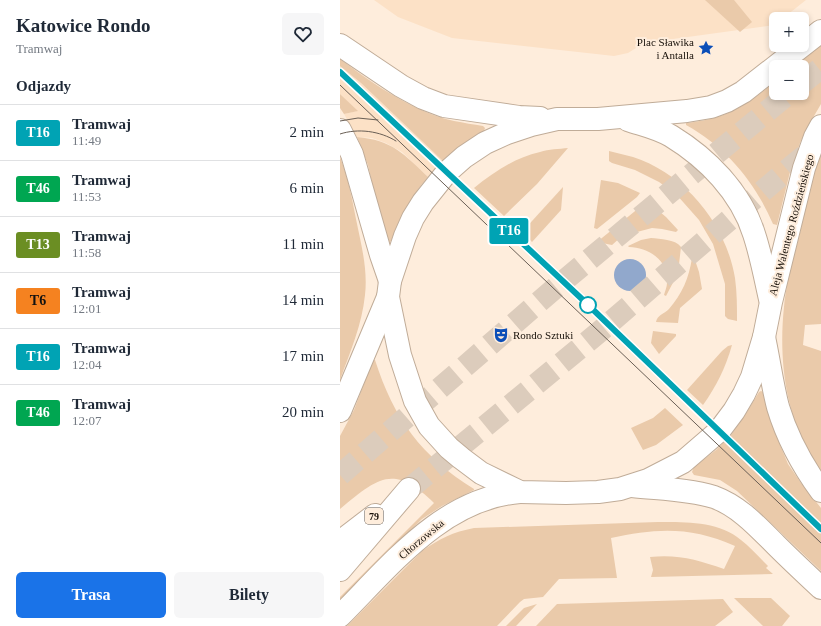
<!DOCTYPE html>
<html lang="pl">
<head>
<meta charset="utf-8">
<style>
	body { margin:0; font-family:Georgia,serif; background:#f6f6f7; color:#1f2937; height:100vh; display:flex; flex-direction:column; font-size:15px; white-space:nowrap }
	* { box-sizing:border-box; margin:0 }
	p { font-size:13px; color:#747a83 }
	.icon { flex:none; width:22px; height:22px; fill:none; stroke:currentColor; stroke-width:2; stroke-linecap:round; stroke-linejoin:round }
	.map { position:relative; flex:1; overflow:hidden }
	.sheet { display:flex; flex-direction:column; background:#fff; width:340px }
	.sheet>* { flex:none }
	.badge { padding:0 8px; border-radius:3px; font-size:14px; line-height:26px }
	.tools { position:absolute; left:429px; top:12px; display:grid; gap:8px }
	.tools a { display:grid; place-items:center; width:40px; height:40px; border-radius:6px; background:#fff; box-shadow:0 2px 6px #0003; font-size:20px }
	.map>.badge { position:absolute; translate:-50% -50%; box-shadow:0 0 0 2px #fff }
	h2 { padding:0 16px; font-size:15px; line-height:36px }
	.round { display:grid; place-items:center; flex:none; width:42px; height:42px; border-radius:6px; background:#f6f6f7 }
	.headline { display:flex; align-items:center; justify-content:space-between; height:68px; padding:0 16px }
	h1 { font-size:19px; font-weight:600; line-height:30px }
	.primary-button { display:flex; gap:8px; margin-top:auto; padding:8px 16px }
	.primary-button a { flex:1; height:46px; border-radius:6px; background:#1a73e8; color:#fff; font-size:16px; font-weight:600; line-height:46px; text-align:center }
	.primary-button a+a { background:#f6f6f7; color:#1f2937 }
	ul { padding:0; list-style:none }
	li { display:flex; align-items:center; gap:12px; height:56px; padding:0 16px; border-top:1px solid #e0e1e3 }
	li div { flex:1 }
	li b { display:block; font-size:15px }
	li em { font-style:normal }
	li .badge { min-width:44px; font-weight:700; text-align:center }
	main { display:flex; flex:1; min-height:0 }
	.map>svg:first-child { display:block }
</style>
</head>
<body>
<main>
<section class="sheet">
<div class="headline"><div><h1>Katowice Rondo</h1><p>Tramwaj</p></div><a class="round"><svg class="icon" aria-label="heart" viewBox="0 0 24 24"><path d="M12 20l-8-8c-3-5 5-10 8-4 3-6 11-1 8 4z"/></svg></a></div>
<h2>Odjazdy</h2>
<ul>
<li><span class="badge" style="background:#00a3b4;color:#fff">T16</span><div><b>Tramwaj</b><p>11:49</p></div><em>2 min</em></li>
<li><span class="badge" style="background:#00a651;color:#fff">T46</span><div><b>Tramwaj</b><p>11:53</p></div><em>6 min</em></li>
<li><span class="badge" style="background:#6b8e23;color:#fff">T13</span><div><b>Tramwaj</b><p>11:58</p></div><em>11 min</em></li>
<li><span class="badge" style="background:#f58220;color:#111">T6</span><div><b>Tramwaj</b><p>12:01</p></div><em>14 min</em></li>
<li><span class="badge" style="background:#00a3b4;color:#fff">T16</span><div><b>Tramwaj</b><p>12:04</p></div><em>17 min</em></li>
<li><span class="badge" style="background:#00a651;color:#fff">T46</span><div><b>Tramwaj</b><p>12:07</p></div><em>20 min</em></li>
</ul>
<div class="primary-button"><a>Trasa</a><a>Bilety</a></div>
</section>
<div class="map">
<svg width="481" height="626" viewBox="0 0 481 626">
	<rect width="100%" height="100%" fill="#feeddc"/>
	<!-- built -->
	<g fill="#fce1c6">
		<polygon points="34,0 466,0 442,19 436,19 436,24 435,25 304,43 288,53 274,56 112,38 58,17"/>
		<polygon points="0,66 21,83 103,161 88,177 62,152 46,143 32,138 17,137 4,114 17,111 0,94"/>
	</g>
	<!-- green -->
	<g fill="#eacaaa">
		<polygon points="365,0 394,0 412,22 400,32"/>
		<path d="M 481,45 L 481,104 L 467,128 L 460,143 L 450,172 L 438,221 L 437,225 L 433,224 C 415,182 386,147 346,125 L 346,123 C 387,119 405,106 436,81 L 436,93 L 462,93 L 462,67 L 454,67 Z"/>
		<path d="M 0,59 C 27,79 55,99 86,112 C 104,120 124,123 143,126 L 145,128 L 144,131 L 120,147 L 103,161 L 21,83 L 0,66 Z"/>
		<polygon points="0,94 18,111 4,114 0,108"/>
		<path d="M 17,137 C 52,140 64,154 88,177 C 71,196 60,217 51,241 L 48,243 L 45,241 L 28,165 Z"/>
		<path d="M 228,148 L 197,184 L 164,216 L 134,188 C 154,172 174,158 200,152 C 209,149 219,149 228,148 Z"/>
		<path d="M 269,151 C 277,153 285,155 293,157 C 345,174 386,224 395,278 C 397,292 397,307 397,321 L 388,319 L 385,316 L 385,284 L 373,244 L 359,220 L 336,194 L 319,182 L 295,170 L 272,163 L 269,161 Z"/>
		<path d="M 481,154 L 481,324 L 465,325 L 463,345 L 481,351 L 481,472 C 476,464 471,457 467,449 C 444,406 439,354 444,307 C 446,282 454,257 460,233 C 466,207 471,179 481,154 Z"/>
		<path d="M 0,157 C 8,177 12,198 16,219 C 21,244 28,269 25,295 C 22,325 10,352 0,380 Z"/>
		<polygon points="261,180 278,183 300,193 297,197 257,229 254,228"/>
		<polygon points="223,187 221,210 192,242 182,232"/>
		<polygon points="308,202 326,217 338,230 336,232 322,229 312,228 282,236 272,245 257,242 305,203"/>
		<path d="M 311,238 C 320,239 335,239 341,247 L 338,273 L 326,296 L 324,295 C 325,291 327,287 327,283 C 329,260 309,248 289,247 L 288,246 L 301,240 Z"/>
		<path d="M 354,257 L 359,272 L 362,289 L 340,308 L 338,323 L 316,322 C 317,315 324,314 329,309 C 342,294 349,278 352,258 Z"/>
		<polygon points="313,331 336,334 336,336 319,354 311,343"/>
		<path d="M 392,345 C 385,369 377,385 363,405 L 347,390 L 382,351 L 388,346 Z"/>
		<path d="M 33,360 L 35,360 C 54,419 81,456 134,489 L 134,490 L 102,506 L 82,519 L 0,600 L 0,597 L 94,503 C 53,463 38,478 0,509 L 0,436 L 14,410 Z"/>
		<polygon points="421,391 423,392 436,435 448,464 461,483 481,508 481,571 397,491 380,480 354,475 352,472 354,467 376,450 391,435 405,415 419,392"/>
		<polygon points="325,408 343,425 316,445 303,450 291,428 313,418"/>
		<path d="M 318,522 C 345,522 379,521 401,540 C 410,547 419,557 428,566 L 426,568 L 433,574 L 311,577 L 313,570 L 310,557 C 338,554 358,560 384,569 L 395,546 C 351,526 316,528 271,538 L 277,578 L 219,579 L 203,597 L 184,599 L 180,602 L 157,626 L 7,626 L 82,551 C 99,539 113,532 134,528 Z"/>
		<polygon points="431,598 450,616 442,626 423,626 394,598"/>
		<polygon points="383,599 393,612 375,626 196,626 217,604"/>
		<polygon points="197,604 176,626 166,626 184,608"/>
	</g>
	<!-- water -->
	<circle fill="#91a8cc" cx="290" cy="275" r="16"/>
	<g fill="none" stroke-linecap="round" stroke-linejoin="round">
		<!-- major-tunnel -->
		<g stroke="#dcccbc" stroke-width="22" stroke-dasharray="22 11" stroke-linecap="butt">
			<polyline points="462,83 481,68"/>
			<polyline points="0,475 214,289 449,93"/>
			<polyline points="69,489 258,333 453,165 477,146"/>
		</g>
		<defs>
			<g id="minor">
				<path d="M 424,337 C 429,360 432,384 438,407 C 447,437 462,465 481,491"/>
				<path d="M 292,486 C 319,489 348,489 374,497 C 399,506 418,527 436,545 C 451,560 466,574 481,588"/>
			</g>
			<g id="major">
				<polyline points="481,31 403,92 387,101 371,107 347,111 258,119 217,119 191,125 167,133 145,143 124,157 107,172 83,202 73,218 65,236 50,281 48,297 60,355 75,401 89,426 109,448 121,458 141,473 180,492 226,493 258,492 280,489 308,480 343,462 379,431 394,411 404,394 412,377 424,337 431,302 464,168 475,137 481,126"/>
				<polyline points="0,45 61,86 83,98 104,106 179,117 200,118"/>
				<path d="M 288,120 C 303,125 318,128 331,136 C 367,158 401,192 414,234 C 421,255 425,277 430,299"/>
				<polyline points="0,130 12,154 41,255 50,281"/>
				<polyline points="0,411 48,297"/>
				<polyline points="0,542 35,515"/>
				<polyline points="0,570 69,489"/>
				<path d="M 0,616 C 51,565 103,498 180,492"/>
			</g>
		</defs>
		<!-- minor casing -->
		<use href="#minor" stroke="#c0ac98" stroke-width="24"/>
		<!-- major casing -->
		<use href="#major" stroke="#c0ac98" stroke-width="24"/>
		<!-- minor -->
		<use href="#minor" stroke="#fff" stroke-width="22"/>
		<!-- major -->
		<use href="#major" stroke="#fff" stroke-width="22"/>
		<!-- tram -->
		<g stroke="#6a5f55" stroke-width="1">
			<polyline points="0,72 243,300 481,529"/>
			<polyline points="0,85 481,543"/>
			<polyline points="0,121 18,118 38,120"/>
			<path d="M 0,134 C 18,128 40,131 56,141"/>
		</g>
	</g>
	<g fill="none" stroke-linecap="round" stroke-linejoin="round">
		<defs>
			<polyline id="line" points="0,72 243,300 481,529"/>
		</defs>
		<!-- line casing -->
		<use href="#line" stroke="#fff" stroke-width="9"/>
		<!-- line -->
		<use href="#line" stroke="#00a3b4" stroke-width="6"/>
	</g>
	<!-- icons -->
	<defs>
		<symbol id="sight-bare" viewBox="-9 -9 18 18"><path d="M0-6L1.8-2.2L6-1.7L2.9 1.2L3.7 5.4L0 3.3L-3.7 5.4L-2.9 1.2L-6-1.7L-1.8-2.2Z" fill="#0b4eb8" stroke="#feeddc" stroke-width="2.5" paint-order="stroke"/></symbol>
		<symbol id="theatre-bare" viewBox="-9 -9 18 18"><path d="M-5-5.5Q0-4 5-5.5V0Q5 5 0 6Q-5 5-5 0ZM-3.3-2.5H-1v1.5H-3.3ZM1-2.5H3.3v1.5H1ZM-2.8 1Q0 5.5 2.8 1Z" fill="#0b4eb8" stroke="#feeddc" stroke-width="2.5" paint-order="stroke"/></symbol>
	</defs>
	<g fill-rule="evenodd">
		<use href="#sight-bare" x="355" y="37" width="22" height="22"/>
		<use href="#theatre-bare" x="150" y="324" width="22" height="22"/>
	</g>
	<!-- markers -->
	<circle fill="#fff" stroke="#00a3b4" stroke-width="2" cx="248" cy="305" r="8"/>
	<g text-anchor="middle" dominant-baseline="central" stroke-width="4" stroke-linejoin="round" paint-order="stroke">
		<!-- shield labels -->
		<rect fill="#feeddc" stroke="#5d5349" stroke-width="1" x="25" y="508" width="18" height="16" rx="3"/>
		<g font-size="10" font-weight="bold" fill="#18110a">
			<text x="34" y="516">79</text>
		</g>
		<!-- poi labels -->
		<g font-size="11" fill="#18110a" stroke="#feeddc" text-anchor="end">
			<text x="354" y="42">Plac Sławika<tspan x="354" dy="13">i Antalla</tspan></text>
			<text x="173" y="335" text-anchor="start">Rondo Sztuki</text>
		</g>
		<!-- street labels -->
		<g font-size="11" fill="#18110a" stroke="#feeddc">
			<text transform="translate(451 225) rotate(-75)">Aleja Walentego Roździeńskiego</text>
			<text transform="translate(81 539) rotate(-40)">Chorzowska</text>
		</g>
	</g>
</svg>
<div class="tools">
<a>+</a>
<a>−</a>
</div>
<b class="badge" style="left:169px;top:231px;background:#00a3b4;color:#fff">T16</b>
</div>
</main>
</body>
</html>
